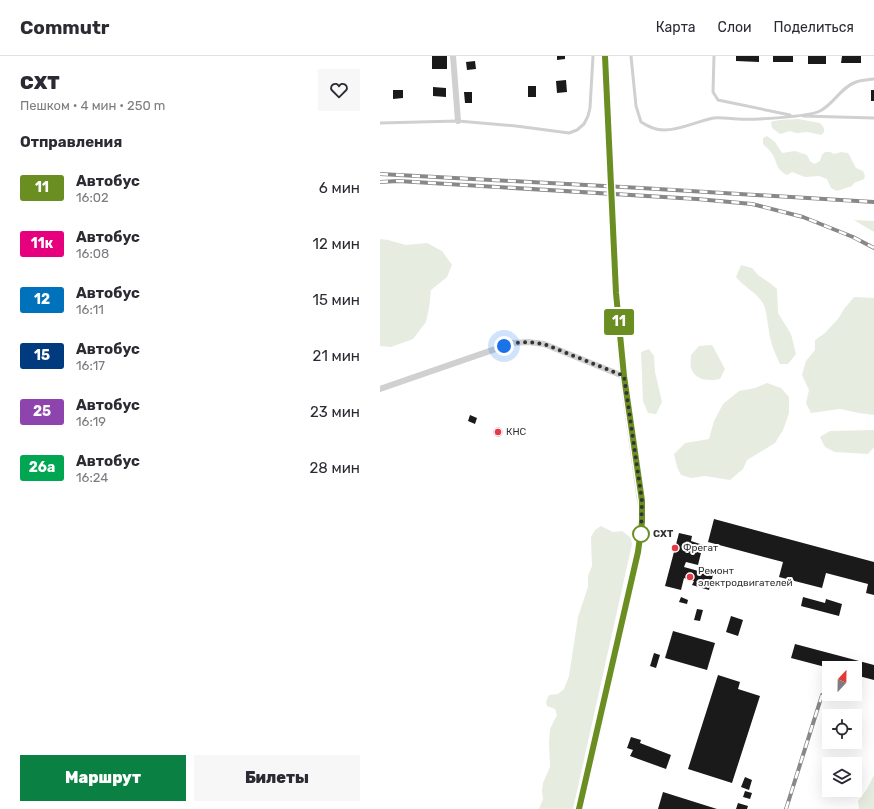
<!DOCTYPE html>
<html lang="ru">
<head>
<meta charset="utf-8">
<style>
	body { margin:0; font-family:Rubik,sans-serif; background:#f7f7f7; color:#2b2b33; height:100vh; display:flex; flex-direction:column; font-size:15px; white-space:nowrap }
	* { box-sizing:border-box; margin:0 }
	p { font-size:13px; color:#7c7c81 }
	.icon { flex:none; width:22px; height:22px; fill:none; stroke:currentColor; stroke-width:2; stroke-linecap:round; stroke-linejoin:round }
	.map { position:relative; flex:1; overflow:hidden }
	.details { display:flex; flex-direction:column; background:#fff; width:380px }
	.details>* { flex:none }
	.badge { padding:0 8px; border-radius:3px; font-size:14px; line-height:26px }
	.needle { width:26px; rotate:22deg }
	.controls { position:absolute; left:442px; top:605px; display:grid; gap:8px }
	.controls a { display:grid; place-items:center; width:40px; height:40px; border-radius:0px; background:#fff; box-shadow:0 4px 16px #0002; font-size:20px }
	.you { position:absolute; width:20px; height:20px; margin:-10px; border:3px solid #fff; border-radius:50%; background:#1a73e8; box-shadow:0 0 0 6px #1a73e833 }
	.map>.badge { position:absolute; translate:-50% -50%; box-shadow:0 0 0 2px #fff }
	h2 { padding:0 20px; font-size:15px; line-height:36px }
	.round { display:grid; place-items:center; flex:none; width:42px; height:42px; border-radius:0px; background:#f7f7f7 }
	.summary { display:flex; align-items:center; justify-content:space-between; height:68px; padding:0 20px }
	h1 { font-size:19px; font-weight:800; line-height:30px }
	.action { display:flex; gap:8px; margin-top:auto; padding:8px 20px }
	.action a { flex:1; height:46px; border-radius:0px; background:#0b8043; color:#fff; font-size:16px; font-weight:800; line-height:46px; text-align:center }
	.action a+a { background:#f7f7f7; color:#2b2b33 }
	ul { padding:0; list-style:none }
	li { display:flex; align-items:center; gap:12px; height:56px; padding:0 20px }
	li div { flex:1 }
	li b { display:block; font-size:15px }
	li em { font-style:normal }
	li .badge { min-width:44px; font-weight:700; text-align:center }
	header { display:flex; align-items:center; gap:24px; box-sizing:border-box; height:56px; padding:0 20px; background:#fff; border-bottom:1px solid #e1e1e2 }
	header strong { font-size:19px }
	nav { display:flex; gap:22px; margin-inline-start:auto; font-size:14px }
	main { display:flex; flex:1; min-height:0 }
	.map>svg:first-child { display:block }
</style>
</head>
<body>
<header>
<strong>Commutr</strong>
<nav><a>Карта</a><a>Слои</a><a>Поделиться</a></nav>
</header>
<main>
<section class="details">
<div class="summary"><div><h1>СХТ</h1><p>Пешком · 4 мин · 250 m</p></div><a class="round"><svg class="icon" aria-label="heart" viewBox="0 0 24 24"><path d="M12 20l-8-8c-3-5 5-10 8-4 3-6 11-1 8 4z"/></svg></a></div>
<h2>Отправления</h2>
<ul>
<li><span class="badge" style="background:#6b8e23;color:#fff">11</span><div><b>Автобус</b><p>16:02</p></div><em>6 мин</em></li>
<li><span class="badge" style="background:#e6007e;color:#fff">11к</span><div><b>Автобус</b><p>16:08</p></div><em>12 мин</em></li>
<li><span class="badge" style="background:#0072bc;color:#fff">12</span><div><b>Автобус</b><p>16:11</p></div><em>15 мин</em></li>
<li><span class="badge" style="background:#003b80;color:#fff">15</span><div><b>Автобус</b><p>16:17</p></div><em>21 мин</em></li>
<li><span class="badge" style="background:#8e44ad;color:#fff">25</span><div><b>Автобус</b><p>16:19</p></div><em>23 мин</em></li>
<li><span class="badge" style="background:#00a651;color:#fff">26а</span><div><b>Автобус</b><p>16:24</p></div><em>28 мин</em></li>
</ul>
<div class="action"><a>Маршрут</a><a>Билеты</a></div>
</section>
<div class="map">
<svg width="494" height="753" viewBox="0 0 494 753">
	<rect width="100%" height="100%" fill="#fff"/>
	<!-- green -->
	<g fill="#e6ecdf">
		<path d="M 418,63 L 440,67 L 444,72 L 444,76 L 441,79 L 428,76 L 416,77 L 410,75 L 400,78 L 392,72 L 391,66 C 399,63 409,64 418,63 Z"/>
		<path d="M 387,80 L 395,86 L 402,97 L 415,95 L 427,99 L 430,105 L 434,108 L 440,105 L 442,99 L 445,96 L 450,96 L 454,98 L 461,96 L 468,97 L 476,112 L 483,115 L 485,120 L 484,123 L 474,127 L 472,130 L 457,135 L 451,132 L 447,123 L 439,120 L 425,121 L 412,116 L 407,119 C 397,114 398,110 394,101 C 392,96 387,92 383,88 L 383,82 Z"/>
		<polygon points="474,164 494,165 494,176"/>
		<polygon points="0,183 8,184 26,189 47,187 62,195 72,209 67,221 51,234 49,252 46,266 33,283 11,291 0,290"/>
		<path d="M 361,209 L 372,212 L 378,219 L 390,227 L 397,233 L 398,257 L 411,278 L 416,298 L 408,308 L 400,308 C 396,299 392,291 390,281 C 388,273 387,254 383,247 C 376,236 364,231 356,221 Z"/>
		<polygon points="474,241 494,242 494,359 479,357 460,353 431,357 426,347 429,334 422,319 426,305 435,294 435,284 445,277 458,263 464,253"/>
		<path d="M 332,289 L 345,313 L 340,323 C 330,325 315,325 311,312 C 310,309 311,303 311,299 L 319,290 Z"/>
		<polygon points="269,293 274,300 275,316 282,346 276,358 268,357 263,345 261,296"/>
		<polygon points="387,327 401,332 409,341 409,357 403,374 395,387 367,404 363,413 350,424 325,420 311,422 301,419 297,411 294,398 305,387 329,383 334,365 343,348 359,335 375,332"/>
		<polygon points="494,374 494,391 488,398 455,396 445,391 440,381 450,375"/>
		<polygon points="221,470 233,476 242,475 251,482 252,488 193,753 159,753 163,743 162,735 163,727 170,711 169,687 170,673 177,659 175,653 167,650 166,646 169,639 178,638 184,633 189,620 198,561 208,531 208,520 212,510 211,481 215,474"/>
		<polygon points="494,719 494,753 479,753 478,745 487,733"/>
	</g>
	<!-- building -->
	<g fill="#1a1a1a">
		<rect x="52" y="0" width="15" height="13"/>
		<polygon points="177,0 185,0 185,3 177,4"/>
		<polygon points="356,0 379,0 379,6 356,5"/>
		<rect x="393" y="0" width="20" height="6"/>
		<rect x="428" y="0" width="18" height="8"/>
		<polygon points="462,0 481,0 481,7 461,7"/>
		<polygon points="95,5 96,13 87,14 86,6"/>
		<polygon points="186,24 187,36 177,37 176,25"/>
		<rect x="148" y="30" width="8" height="11"/>
		<polygon points="53,31 66,32 66,41 53,40"/>
		<polygon points="13,34 23,34 23,42 13,43"/>
		<rect x="491" y="34" width="3" height="11"/>
		<polygon points="84,36 92,36 92,47 85,47"/>
		<polygon points="90,359 97,362 95,368 88,365"/>
		<circle cx="118" cy="376" r="4.5"/>
		<polygon points="334,463 494,506 494,539 486,537 488,528 446,517 442,532 399,521 403,506 328,486"/>
		<polygon points="299,477 312,480 311,485 323,489 318,509 306,506 304,511 333,519 329,534 312,529 314,525 304,522 301,534 285,530"/>
		<polygon points="301,541 308,544 307,548 299,546"/>
		<polygon points="423,541 445,547 446,543 462,548 459,560 421,550"/>
		<polygon points="317,553 323,554 320,565 314,564"/>
		<polygon points="351,560 363,564 358,580 346,576"/>
		<polygon points="293,575 335,587 327,614 285,602"/>
		<polygon points="415,588 494,609 494,624 475,619 475,612 449,612 411,602"/>
		<polygon points="274,597 280,599 276,612 270,610"/>
		<polygon points="338,619 360,626 358,633 380,640 352,727 308,713"/>
		<polygon points="251,681 261,684 260,687 291,699 286,713 250,700 253,694 247,692"/>
		<polygon points="365,721 372,724 369,734 361,731"/>
		<polygon points="365,735 372,737 370,743 363,741"/>
		<polygon points="283,736 337,753 278,753"/>
		<polygon points="358,747 368,750 367,753 356,753"/>
	</g>
	<g fill="none" stroke-linecap="round" stroke-linejoin="round">
		<!-- service -->
		<g stroke="#d0d0d0" stroke-width="3">
			<path d="M 251,0 L 256,50 L 261,66 C 269,71 275,74 284,74 C 301,74 317,65 334,62 C 342,61 350,63 358,63 C 373,64 428,61 440,55 C 454,48 461,31 476,26 C 481,24 488,24 494,23"/>
			<polyline points="334,0 333,36 338,44 410,59"/>
			<polyline points="423,60 494,62"/>
			<polyline points="0,67 78,65 136,70 189,77 197,74 204,68 208,60 210,52 213,0"/>
		</g>
		<!-- minor -->
		<g stroke="#d0d0d0" stroke-width="6">
			<polyline points="73,0 78,65"/>
			<polyline points="0,333 133,287 148,286 164,288 243,320"/>
		</g>
		<!-- tertiary -->
		<polyline stroke="#d0d0d0" stroke-width="7" points="199,753 215,687 258,496 262,456 243,320 236,237 225,0"/>
		<defs>
			<g id="rail">
				<polyline points="0,118 261,132 494,146"/>
				<polyline points="0,126 18,125 317,143 372,148 423,161 473,181 494,192"/>
				<polyline points="406,753 442,639"/>
			</g>
		</defs>
		<!-- rail casing -->
		<use href="#rail" stroke="#888" stroke-width="4"/>
		<!-- rail -->
		<use href="#rail" stroke="#fff" stroke-width="2.5" stroke-dasharray="8" stroke-linecap="butt"/>
	</g>
	<g fill="none" stroke-linecap="round" stroke-linejoin="round">
		<defs>
			<polyline id="line" points="199,753 258,496 262,466 262,445 244,320 236,237 225,0"/>
		</defs>
		<!-- line casing -->
		<use href="#line" stroke="#fff" stroke-width="9"/>
		<!-- line -->
		<use href="#line" stroke="#6b8e23" stroke-width="6"/>
		<!-- walk -->
		<polyline stroke="#333" stroke-width="4" stroke-dasharray="0 7.2" points="124,290 133,287 148,286 164,288 244,320 262,445 261,478"/>
	</g>
	<!-- markers -->
	<g fill="#e63946" stroke="#fff" stroke-width="1.5">
		<circle cx="118" cy="376" r="4"/>
		<circle cx="295" cy="492" r="4"/>
		<circle cx="310" cy="521" r="4"/>
	</g>
	<circle fill="#fff" stroke="#6b8e23" stroke-width="2" cx="261" cy="478" r="8"/>
	<g text-anchor="middle" dominant-baseline="central" stroke-width="4" stroke-linejoin="round" paint-order="stroke">
		<!-- poi labels -->
		<g font-size="10" fill="#333" stroke="#fff" text-anchor="start">
			<text x="126" y="376">КНС</text>
			<text x="303" y="492">Фрегат</text>
			<text x="318" y="515">Ремонт<tspan x="318" dy="12">электродвигателей</tspan></text>
		</g>
		<!-- stop labels -->
		<g font-size="10" font-weight="bold" fill="#333" stroke="#fff" text-anchor="start">
			<text x="273" y="478">СХТ</text>
		</g>
	</g>
</svg>
<div class="controls">
<a><svg class="needle" viewBox="-14 -14 28 28"><path d="M0-13l5 13h-10z" fill="#e53935"/><path d="M0 13l5-13h-10z" fill="#7c7c81"/></svg></a>
<a><svg class="icon" aria-label="locate" viewBox="0 0 24 24"><circle cx="12" cy="12" r="6"/><path d="M12 2v4M12 18v4M2 12h4M18 12h4"/></svg></a>
<a><svg class="icon" aria-label="layers" viewBox="0 0 24 24"><path d="M12 4l9 5-9 5-9-5zM3 14l9 5 9-5"/></svg></a>
</div>
<div class="you" style="left:124px;top:290px"></div>
<b class="badge" style="left:239px;top:266px;background:#6b8e23;color:#fff">11</b>
</div>
</main>
</body>
</html>
